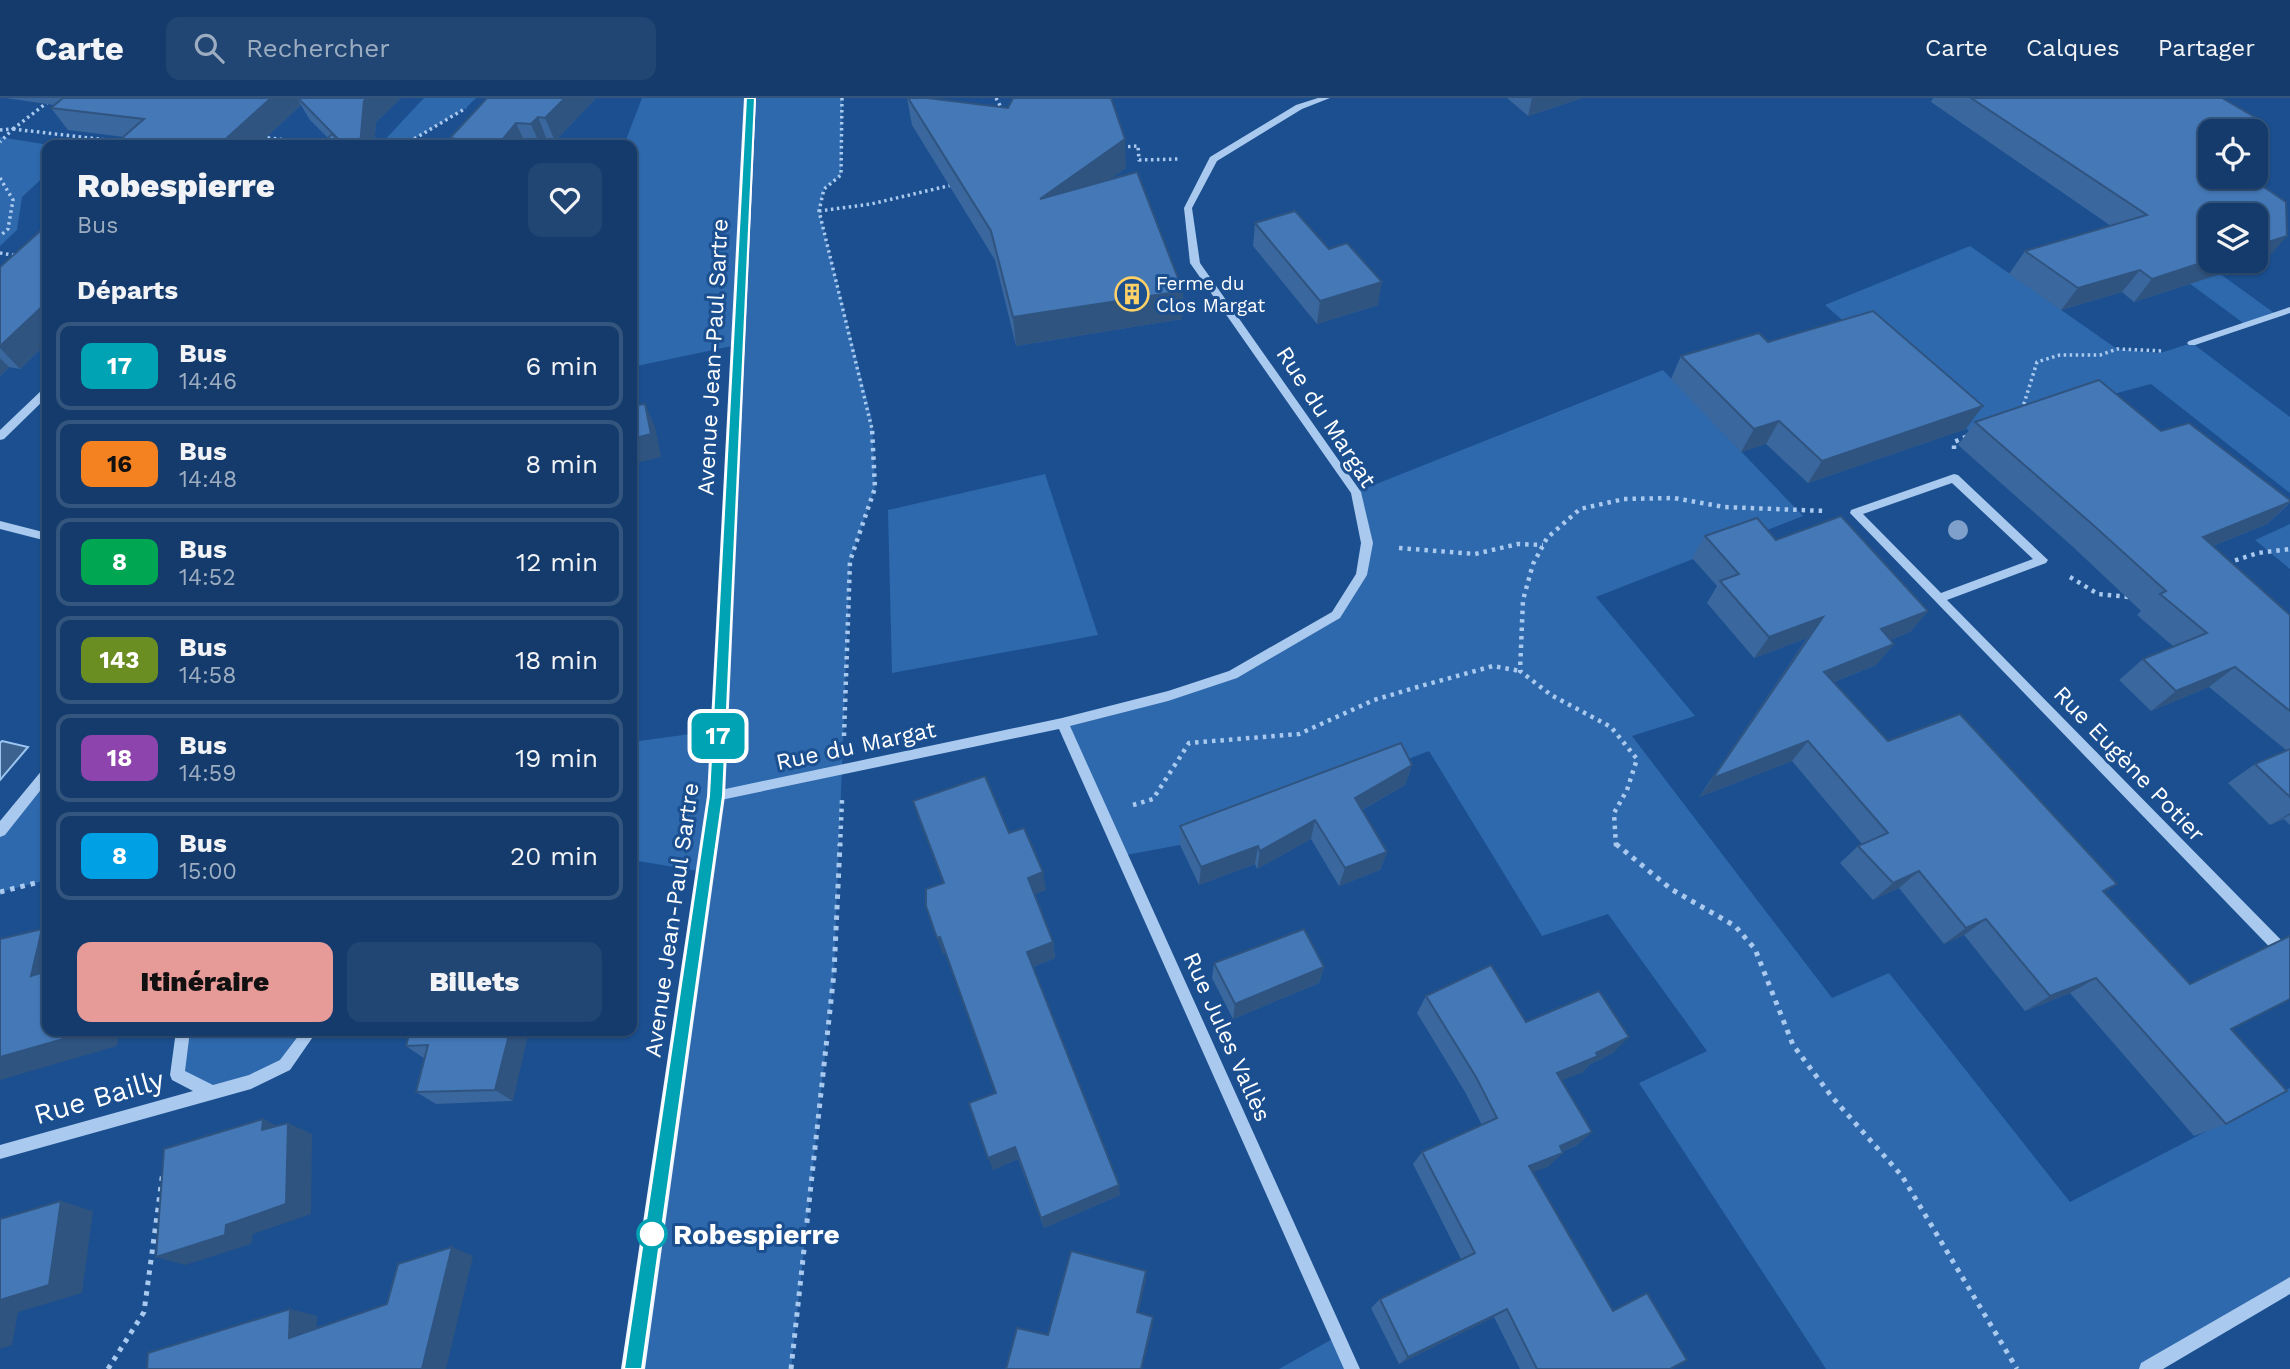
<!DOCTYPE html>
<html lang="fr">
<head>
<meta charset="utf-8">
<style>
	body { margin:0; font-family:"Work Sans",sans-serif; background:#214673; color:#f1f3f6; height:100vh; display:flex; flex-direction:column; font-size:26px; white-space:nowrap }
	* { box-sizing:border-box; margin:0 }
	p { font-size:23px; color:#9dadc1 }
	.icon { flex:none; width:38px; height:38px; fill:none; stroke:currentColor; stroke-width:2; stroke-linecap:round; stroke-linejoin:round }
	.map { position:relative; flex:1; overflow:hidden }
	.panel { position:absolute; left:42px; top:42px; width:595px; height:896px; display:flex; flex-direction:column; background:#143b6b; border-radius:14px; box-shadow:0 2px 5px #0004,0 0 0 2px #33557e }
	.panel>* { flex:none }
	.badge { padding:0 14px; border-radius:10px; font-size:24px; line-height:46px }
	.fabs { position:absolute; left:2198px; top:21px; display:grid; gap:14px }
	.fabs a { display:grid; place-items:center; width:70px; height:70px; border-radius:14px; background:#143b6b; box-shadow:0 2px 5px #0004,0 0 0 2px #33557e; font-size:35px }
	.map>.badge { position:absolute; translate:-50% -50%; box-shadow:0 0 0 4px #fff }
	h2 { padding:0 35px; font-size:26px; line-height:63px }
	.round { display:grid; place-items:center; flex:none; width:74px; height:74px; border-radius:14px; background:#214673 }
	.head { display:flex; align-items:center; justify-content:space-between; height:119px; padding:0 35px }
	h1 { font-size:33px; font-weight:800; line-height:52px }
	.button { display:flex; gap:14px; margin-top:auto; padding:14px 35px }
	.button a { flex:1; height:80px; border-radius:14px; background:#e69b98; color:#111; font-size:28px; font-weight:800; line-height:80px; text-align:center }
	.button a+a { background:#214673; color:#f1f3f6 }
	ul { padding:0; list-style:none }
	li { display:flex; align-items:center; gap:21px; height:88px; margin:0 14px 10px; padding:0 21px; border:4px solid #33557e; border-radius:14px }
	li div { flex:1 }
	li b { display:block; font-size:26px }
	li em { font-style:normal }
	li .badge { min-width:77px; font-weight:700; text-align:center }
	header { display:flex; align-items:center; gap:42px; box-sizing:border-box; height:98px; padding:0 35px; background:#143b6b; border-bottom:2px solid #33557e }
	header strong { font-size:33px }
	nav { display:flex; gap:38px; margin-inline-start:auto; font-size:24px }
	.search { width:490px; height:63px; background:#214673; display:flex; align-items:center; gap:18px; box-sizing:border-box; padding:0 24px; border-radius:14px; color:#9dadc1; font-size:26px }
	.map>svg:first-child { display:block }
</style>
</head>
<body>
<header>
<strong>Carte</strong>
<div class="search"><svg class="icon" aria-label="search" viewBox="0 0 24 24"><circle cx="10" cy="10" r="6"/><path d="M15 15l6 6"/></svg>Rechercher</div>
<nav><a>Carte</a><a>Calques</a><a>Partager</a></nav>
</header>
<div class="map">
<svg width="2290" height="1271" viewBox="0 0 2290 1271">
	<rect width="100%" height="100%" fill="#1b4f8f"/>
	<!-- green -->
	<g fill="#2e69ad">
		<polygon points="424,0 476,0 466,10 404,47 380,47"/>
		<polygon points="642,0 842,0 841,77 824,91 819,113 872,321 875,390 850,463 834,875 791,1271 633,1271 704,774 632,762 632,644 719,632 737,247 632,269 632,47 624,47"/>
		<polygon points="0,39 49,47 47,76 22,99 17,132 0,148"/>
		<polygon points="2105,93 2277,217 2246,227 2076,102"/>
		<polygon points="1970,148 2117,251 2160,255 2192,245 2290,319 2290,395 2151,286 2080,305 1977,340 1825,207"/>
		<polygon points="1663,272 1803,418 1596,499 1695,618 1632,638 1832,900 1889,875 2070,1104 2290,990 2290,1187 2147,1271 1826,1271 1639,985 1707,953 1608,816 1542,838 1429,653 1209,737 1180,747 1120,758 1062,625 1233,577 1336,517 1361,477 1367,445 1356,394"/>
		<polygon points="1045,376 1098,537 892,575 888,412"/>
		<polygon points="2290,426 2290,471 2255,442"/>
		<polygon points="47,675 47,782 0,794 0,733"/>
		<polygon points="183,933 310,933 310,937 279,969 213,995 177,977"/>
		<polygon points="1336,1239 1352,1271 1279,1271"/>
	</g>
	<!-- water -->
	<polygon fill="#3c6290" stroke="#9cc4f0" stroke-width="2" points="2,643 28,649 0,682 0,645"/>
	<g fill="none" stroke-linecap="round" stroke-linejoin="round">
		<!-- path-far2 -->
		<g stroke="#a9c9ee" stroke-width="3.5" stroke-dasharray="2.5 3.5" stroke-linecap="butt">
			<polyline points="842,0 841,77 824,91 819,113 872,331"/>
			<polyline points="996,0 1003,13"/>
			<polyline points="13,31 124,44"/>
			<polyline points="13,31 53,0"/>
			<polyline points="0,32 13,31 0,44"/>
			<polyline points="251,47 269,40 328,47"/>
			<polyline points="404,47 466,10"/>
			<polyline points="1122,49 1138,48 1139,62 1180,61"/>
			<polyline points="0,80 13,102 8,131 0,138"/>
			<polyline points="819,113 871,106 952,87"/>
			<polyline points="0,155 19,158"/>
			<polyline points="2022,312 2037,264 2060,257 2100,257 2117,251 2164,253"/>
		</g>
		<!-- path-far1 -->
		<g stroke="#a9c9ee" stroke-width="4.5" stroke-dasharray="3.5 5" stroke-linecap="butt">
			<polyline points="1954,351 1954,344 1968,338"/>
			<polyline points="1399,450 1475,456 1518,446 1543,447"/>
			<polyline points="2227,465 2258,455 2290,451"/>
			<polyline points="2070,479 2098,496 2129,499"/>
			<polyline points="844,638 850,463 875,390 872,330"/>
			<polyline points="1133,707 1153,701 1189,645 1299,636 1374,602 1421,588 1493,568 1520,573"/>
			<polyline points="840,748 842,702"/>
			<polyline points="1616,748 1614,715 1627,692 1637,661 1611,629 1551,597 1520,573 1523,502 1533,466 1547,440 1580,411 1624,401 1674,400 1724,409 1826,413"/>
		</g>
		<!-- path -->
		<g stroke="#a9c9ee" stroke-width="5" stroke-dasharray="4.5 6" stroke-linecap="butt">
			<polyline points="1616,746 1671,791 1735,828 1755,851 1793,947 1832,999 1902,1078 2017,1271"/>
			<polyline points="0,794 47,782"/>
			<polyline points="108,1271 144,1214 163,1073"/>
			<polyline points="791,1271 834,875 840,746"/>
		</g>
		<!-- minor -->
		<g fill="#a9c9ee" fill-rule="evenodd">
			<polygon points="1318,0 1330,0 1302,11 1217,63 1192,110 1200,165 1361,394 1373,445 1367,477 1340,520 1237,580 1168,603 1070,628 1360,1271 1344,1271 1059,631 716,703 712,702 710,698 712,694 716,693 1062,620 1168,593 1229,573 1332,514 1356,476 1361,445 1351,395 1190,165 1184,110 1210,59 1296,7"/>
			<polygon points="2290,209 2290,215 2195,247 2189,247 2187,245 2189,243"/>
			<polygon points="47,290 47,299 4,341 0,342 0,332 43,291"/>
			<path d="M 1954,376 L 1958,377 L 2048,462 L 2046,465 L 1947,502 L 2290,851 L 2290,866 L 2285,865 L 1850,415 L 1851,412 ZM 1952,385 L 2033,461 L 1941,495 L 1863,416 Z"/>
			<polygon points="0,423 47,435 47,443 0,431"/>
			<polygon points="47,670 47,684 5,737 0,739 0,723 43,671"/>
			<polygon points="176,933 190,933 185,973 213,987 249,977 280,962 302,933 317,933 290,972 251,991 0,1061 0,1047 193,993 172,982 170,977"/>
			<polygon points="2290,1179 2290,1196 2163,1271 2139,1271 2141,1265"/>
		</g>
		<!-- major -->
		<polygon fill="#f0f6ff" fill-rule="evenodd" points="744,0 756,0 725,698 645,1271 621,1271 707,698"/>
	</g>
	<!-- trees -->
	<circle fill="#7ea0ca" cx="1958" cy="432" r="10"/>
	<!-- wall -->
	<g fill="#3a679d">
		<polygon points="5,0 401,0 376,24 374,47 321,47 328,40 310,22 301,7 258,47 114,47 124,39 68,32 51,10 54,7"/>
		<polygon points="487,0 596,0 555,43 547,42 543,47 454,47 450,40"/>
		<polygon points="907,0 927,0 1126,70 1110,81 1183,193 1182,221 1016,248 995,162 912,27"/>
		<polygon points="1507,0 1582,0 1528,18"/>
		<polygon points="1933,0 2222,0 2263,24 2256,34 2210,33 2210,79 2267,161 2134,204 2122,194 2061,212 2009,176 2025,153 2111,128 1931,4"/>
		<polygon points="1255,125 1378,207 1317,226 1253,148"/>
		<polygon points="47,127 47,245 20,271 9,269 0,278 0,169"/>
		<polygon points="1768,244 1966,331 1808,385 1766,346 1741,354 1671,281 1681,258"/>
		<polygon points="1975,324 2161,333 2290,402 2290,405 2267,426 2213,448 2290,517 2290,727 2284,721 2270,727 2228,685 2255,666 2286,652 2209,589 2151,613 2119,582 2143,561 2174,549 2137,517 2141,513 2072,448 1958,347"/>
		<polygon points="1705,438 1776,442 1928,513 1910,534 1890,542 1894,546 1876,567 1834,584 1888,643 2117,786 2104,794 2231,931 2226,1026 2194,1038 2070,895 2025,913 1964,837 1944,846 1899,790 1873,802 1840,765 1858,748 1862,746 1792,663 1699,699 1807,540 1754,560 1707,505 1717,488 1692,460"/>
		<polygon points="1412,667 1405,687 1362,712 1387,754 1380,772 1339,788 1311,741 1257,771 1255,766 1199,787 1180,747 1180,728"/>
		<polygon points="913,703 1009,735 1046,792 1034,796 1053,844 1055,860 1033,869 1120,1097 1044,1130 1018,1061 993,1072 996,995 946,855 943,856 943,785"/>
		<polygon points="1214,865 1324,869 1319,885 1233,921 1212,880"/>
		<polygon points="1426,898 1526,924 1613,955 1589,967 1583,974 1561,982 1592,1034 1577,1047 1562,1054 1549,1068 1532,1074 1612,1213 1647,1195 1670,1271 1520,1271 1494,1219 1399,1266 1371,1210 1380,1201 1461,1161 1413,1066 1422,1054 1482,1027 1465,994 1417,915"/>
		<polygon points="410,933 513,1003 436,1006 416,994 425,961 406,948"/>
	</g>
	<!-- shaded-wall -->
	<g fill="#305480">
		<polygon points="271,0 302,0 297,0 301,7 258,47 219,47"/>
		<polygon points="367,0 401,0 376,24 374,47 360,47 364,3"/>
		<polygon points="565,0 596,0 555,43 545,20"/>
		<polygon points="1532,0 1582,0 1528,18"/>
		<polygon points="538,19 547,42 543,47 540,47 531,26"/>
		<polygon points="2263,24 2256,34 2236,33"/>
		<polygon points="516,25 526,47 498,47"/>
		<polygon points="1125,41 1126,70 1042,130 1040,101"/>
		<polygon points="2210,42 2210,59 2199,45"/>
		<polygon points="2287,138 2267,161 2134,204 2152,181 2210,163 2256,163 2256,148"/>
		<polygon points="2140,172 2122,194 2061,212 2078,190"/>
		<polygon points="1382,184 1378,207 1317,226 1320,203"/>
		<polygon points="1183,193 1182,221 1016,248 1013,219"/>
		<polygon points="47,204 47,245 20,271 0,250 0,248"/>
		<polygon points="0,260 9,269 0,278"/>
		<polygon points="645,306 655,329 661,359 632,366 632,341"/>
		<polygon points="1983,308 1966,331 1808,385 1822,363"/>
		<polygon points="1779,323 1766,346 1741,354 1754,331"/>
		<polygon points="2290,404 2267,426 2180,461 2203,439"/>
		<polygon points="1928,513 1910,534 1864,552 1881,531"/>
		<polygon points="1823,519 1807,540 1754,560 1769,539"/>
		<polygon points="1894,546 1876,567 1808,594 1824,574"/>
		<polygon points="2235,569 2209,589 2151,613 2176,593"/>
		<polygon points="1808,643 1792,663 1699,699 1713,680"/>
		<polygon points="1412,667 1405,687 1349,719 1355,700"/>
		<polygon points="2290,715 2290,717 2270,727"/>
		<polygon points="1315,722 1311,741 1257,771 1260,753"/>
		<polygon points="1258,748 1255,766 1199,787 1201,769"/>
		<polygon points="1387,754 1380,772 1339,788 1345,770"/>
		<polygon points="1919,773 1899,790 1873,802 1893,785"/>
		<polygon points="1043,774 1046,792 1031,798 1028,780"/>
		<polygon points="1986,821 1964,837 1944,846 1966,830"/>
		<polygon points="42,831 47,834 47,886 31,878"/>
		<polygon points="940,839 946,855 943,856 937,840"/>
		<polygon points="1053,844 1055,860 1030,870 1027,854"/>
		<polygon points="1324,869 1319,885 1233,921 1235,906"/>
		<polygon points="2096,880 2070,895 2025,913 2050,898"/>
		<polygon points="88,933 120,933 117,948 0,982 0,959"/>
		<polygon points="510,933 529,933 513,1003 495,992"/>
		<polygon points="1629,939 1613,955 1589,967 1583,974 1543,990 1557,975"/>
		<polygon points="263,1021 287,1033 262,1032"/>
		<polygon points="288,1025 312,1036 311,1116 253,1136 251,1146 185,1167 156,1159 226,1127"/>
		<polygon points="1592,1034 1577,1047 1546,1061 1560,1048"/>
		<polygon points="1015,1049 1018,1061 993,1072 988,1060"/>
		<polygon points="1563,1055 1549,1068 1516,1081 1529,1068"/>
		<polygon points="1119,1087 1120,1097 1044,1130 1041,1120"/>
		<polygon points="61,1103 93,1113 82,1195 18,1214 12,1247 0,1251 0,1202"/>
		<polygon points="452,1149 473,1158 446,1271 422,1271"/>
		<polygon points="1146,1173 1146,1182 1137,1221 1137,1214"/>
		<polygon points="290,1211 317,1218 316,1246 289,1240"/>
		<polygon points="1507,1211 1494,1219 1399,1266 1408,1259"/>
		<polygon points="1153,1219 1153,1226 1142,1271 1141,1271"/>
	</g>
	<!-- building -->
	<g fill="#4478b7" stroke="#305480" stroke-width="2">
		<polygon points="63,0 271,0 219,47 114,47 144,21 51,10"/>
		<polygon points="298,0 367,0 364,3 360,47 321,47 332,36 343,46"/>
		<polygon points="487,0 565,0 545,20 538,19 531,26 516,25 498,47 450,40"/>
		<polygon points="908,0 927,0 1008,10 1013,0 1111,0 1125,41 1040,101 1137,74 1183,193 1013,219 991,133"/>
		<polygon points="1971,0 2222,0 2263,24 2236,33 2210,33 2210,42 2199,45 2210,53 2210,79 2249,79 2286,104 2287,138 2256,148 2256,117 2210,117 2210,162 2152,181 2140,172 2078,190 2025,153 2147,117"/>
		<polygon points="1295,113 1329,151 1347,145 1382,184 1320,203 1255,125"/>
		<polygon points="47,127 47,204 0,248 0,169"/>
		<polygon points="1873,213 1983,308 1822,363 1779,323 1754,331 1681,258 1759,235 1768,244"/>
		<polygon points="2099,282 2161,333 2189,325 2290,402 2290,404 2203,439 2290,517 2290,613 2235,569 2176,593 2143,561 2207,535 2160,496 2166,493 2092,426 1975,324"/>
		<polygon points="645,306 651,336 632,341 632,308"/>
		<polygon points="1841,418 1928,513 1881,531 1894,546 1824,574 1888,643 1960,616 2117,786 2103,793 2190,886 2290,838 2290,901 2231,931 2287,993 2226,1026 2096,880 2050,898 1986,821 1966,830 1919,773 1893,785 1858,748 1888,735 1808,643 1713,680 1823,519 1769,539 1720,483 1739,476 1705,438 1757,420 1776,442"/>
		<polygon points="1401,645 1412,667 1355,700 1387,754 1345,770 1315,722 1260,753 1258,748 1201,769 1180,728"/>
		<polygon points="2290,651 2290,699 2255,666"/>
		<polygon points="985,678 1009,735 1024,730 1043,774 1028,780 1053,844 1027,854 1119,1087 1041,1120 1015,1049 988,1060 969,1005 996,995 940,839 937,840 926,808 926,791 944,785 913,703"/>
		<polygon points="42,831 31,878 47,873 47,933 88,933 88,934 0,959 0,841"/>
		<polygon points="1304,831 1324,869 1235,906 1214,865"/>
		<polygon points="1491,867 1526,924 1599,893 1629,939 1596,955 1598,958 1557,975 1592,1034 1560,1048 1563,1055 1529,1068 1613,1213 1647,1195 1687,1262 1670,1271 1537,1271 1507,1211 1408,1259 1380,1201 1475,1155 1422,1054 1497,1020 1476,979 1426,898"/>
		<polygon points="410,933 510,933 495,992 416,994 428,947 406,948"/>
		<polygon points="263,1021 262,1032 288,1025 286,1106 226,1127 225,1137 156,1159 164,1051"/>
		<polygon points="61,1103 49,1187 0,1202 0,1121"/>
		<polygon points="452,1149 422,1271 147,1271 148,1255 290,1211 289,1240 387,1206 398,1166"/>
		<polygon points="1071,1153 1146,1173 1137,1214 1153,1219 1141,1271 1006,1271 1017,1230 1048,1237"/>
	</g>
	<!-- line -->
	<polygon fill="#00a3b4" stroke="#fff" stroke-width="2" points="746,0 755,0 723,698 642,1271 624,1271 709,698"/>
	<!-- icons -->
	<defs>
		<symbol id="building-ring" viewBox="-11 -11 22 22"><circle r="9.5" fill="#1b4f8f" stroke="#ffd166" stroke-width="1.5"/><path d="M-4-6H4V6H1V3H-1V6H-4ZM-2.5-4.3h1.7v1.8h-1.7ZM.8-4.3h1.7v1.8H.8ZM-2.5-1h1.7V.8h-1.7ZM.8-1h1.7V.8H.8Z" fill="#ffd166"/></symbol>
	</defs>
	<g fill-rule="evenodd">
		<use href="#building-ring" x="1113" y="177" width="38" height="38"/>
	</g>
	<!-- markers -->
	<circle fill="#fff" stroke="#00a3b4" stroke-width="3.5" cx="652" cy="1136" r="14"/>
	<g text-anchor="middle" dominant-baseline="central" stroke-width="6" stroke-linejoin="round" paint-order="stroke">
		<!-- far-poi labels -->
		<g font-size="19" fill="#fff" stroke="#1b4f8f" text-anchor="start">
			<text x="1156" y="185">Ferme du<tspan x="1156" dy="22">Clos Margat</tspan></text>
		</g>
		<!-- street labels -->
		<g font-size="23" fill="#fff" stroke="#1b4f8f">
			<text transform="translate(713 259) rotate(-87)">Avenue Jean-Paul Sartre</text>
			<text transform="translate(1326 319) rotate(57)">Rue du Margat</text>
			<text transform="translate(856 648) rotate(-12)">Rue du Margat</text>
			<text transform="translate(2129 666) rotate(46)">Rue Eugène Potier</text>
			<text transform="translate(672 822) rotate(-82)">Avenue Jean-Paul Sartre</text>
			<text transform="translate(1227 939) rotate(66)">Rue Jules Vallès</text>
		</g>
		<!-- near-street labels -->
		<g font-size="28" fill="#fff" stroke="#1b4f8f">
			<text transform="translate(99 999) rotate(-16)">Rue Bailly</text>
		</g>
		<!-- near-stop labels -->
		<g font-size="28" font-weight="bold" fill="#fff" stroke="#1b4f8f" text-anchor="start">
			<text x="673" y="1136">Robespierre</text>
		</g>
	</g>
</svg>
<div class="fabs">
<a><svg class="icon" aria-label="locate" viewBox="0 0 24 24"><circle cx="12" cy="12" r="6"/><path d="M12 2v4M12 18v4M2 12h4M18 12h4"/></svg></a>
<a><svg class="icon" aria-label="layers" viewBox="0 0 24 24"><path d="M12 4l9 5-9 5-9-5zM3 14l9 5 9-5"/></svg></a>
</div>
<b class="badge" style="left:718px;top:638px;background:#00a3b4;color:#fff">17</b>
<section class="panel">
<div class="head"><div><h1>Robespierre</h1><p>Bus</p></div><a class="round"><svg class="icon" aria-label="heart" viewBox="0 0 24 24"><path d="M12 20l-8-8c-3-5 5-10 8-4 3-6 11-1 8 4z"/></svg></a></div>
<h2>Départs</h2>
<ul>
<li><span class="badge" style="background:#00a3b4;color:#fff">17</span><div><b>Bus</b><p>14:46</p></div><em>6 min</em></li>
<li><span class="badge" style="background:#f58220;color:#111">16</span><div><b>Bus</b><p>14:48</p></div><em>8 min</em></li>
<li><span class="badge" style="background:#00a651;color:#fff">8</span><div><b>Bus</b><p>14:52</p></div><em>12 min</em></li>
<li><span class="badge" style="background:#6b8e23;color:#fff">143</span><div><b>Bus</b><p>14:58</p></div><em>18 min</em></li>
<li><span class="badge" style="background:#8e44ad;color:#fff">18</span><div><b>Bus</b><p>14:59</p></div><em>19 min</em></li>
<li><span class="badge" style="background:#00a0e4;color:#fff">8</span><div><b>Bus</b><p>15:00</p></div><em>20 min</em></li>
</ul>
<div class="button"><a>Itinéraire</a><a>Billets</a></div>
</section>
</div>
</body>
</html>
